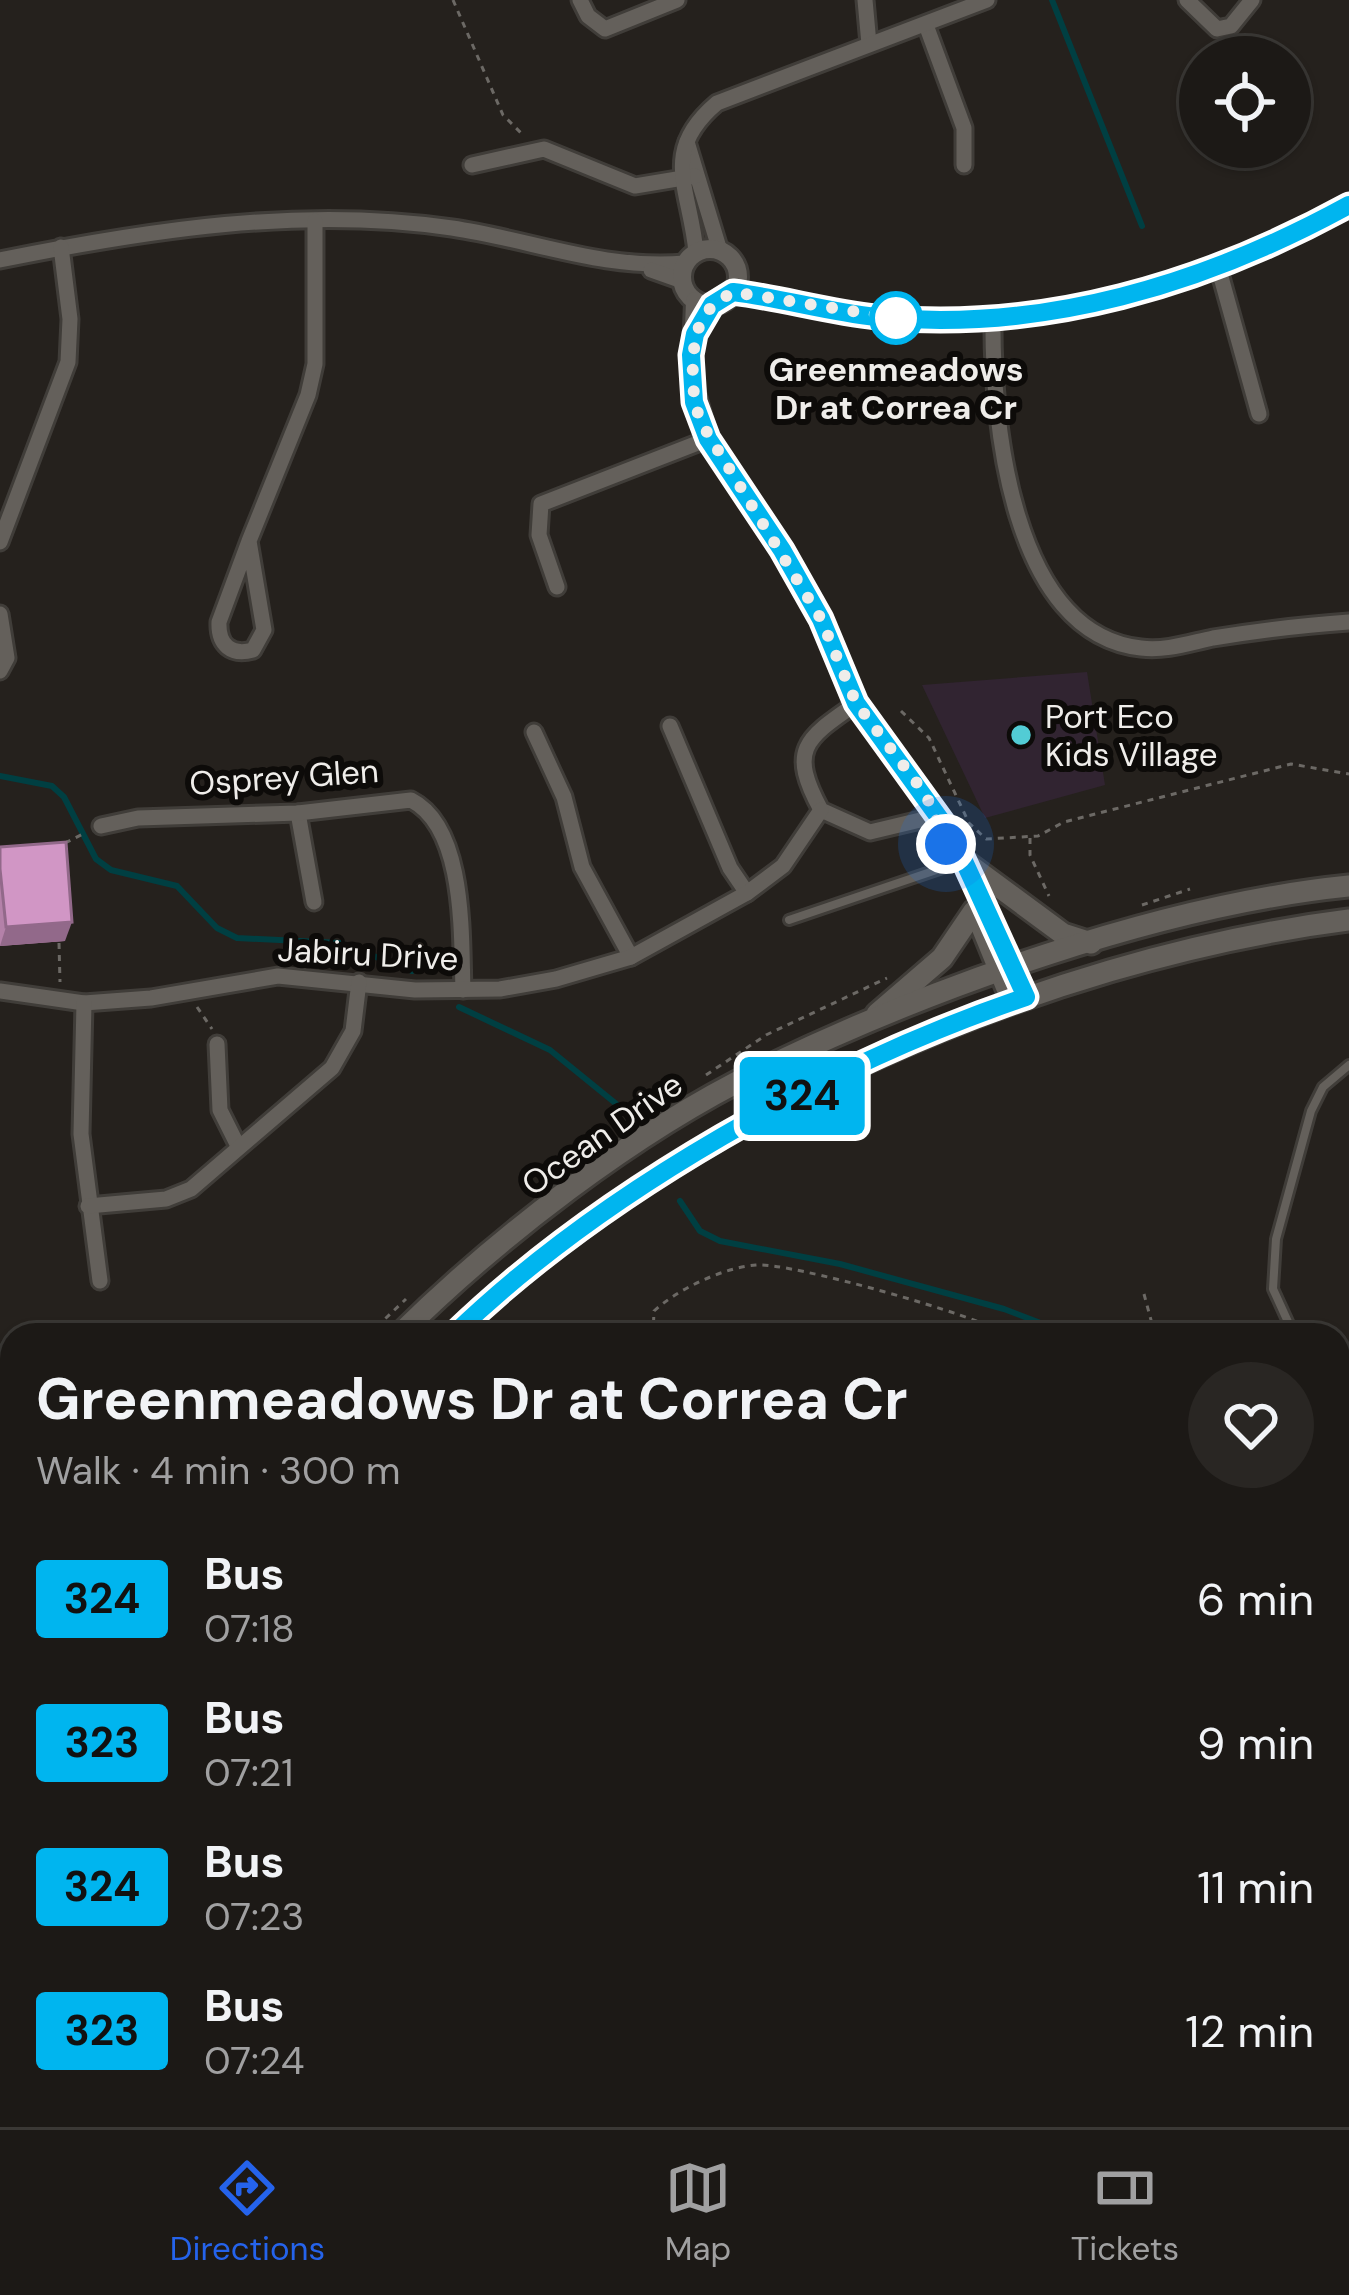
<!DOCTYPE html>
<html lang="en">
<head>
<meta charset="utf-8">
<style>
	body { margin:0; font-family:"DM Sans",sans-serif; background:#292623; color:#f1f3f6; height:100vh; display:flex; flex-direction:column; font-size:45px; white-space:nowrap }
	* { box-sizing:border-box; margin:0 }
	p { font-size:39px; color:#a0a0a1 }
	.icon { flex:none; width:66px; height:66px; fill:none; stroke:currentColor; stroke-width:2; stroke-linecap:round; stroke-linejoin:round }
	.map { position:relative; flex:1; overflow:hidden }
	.drawer { position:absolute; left:0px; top:1323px; width:1350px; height:804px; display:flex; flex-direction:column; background:#1c1916; border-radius:36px 36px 0 0; box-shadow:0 3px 9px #0004,0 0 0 3px #3a3835 }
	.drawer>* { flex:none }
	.badge { padding:0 24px; border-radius:9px; font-size:42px; line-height:78px }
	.buttons { position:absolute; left:1179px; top:36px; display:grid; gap:24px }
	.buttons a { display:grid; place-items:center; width:132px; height:132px; border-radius:50%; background:#1c1916; box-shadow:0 3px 9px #0004,0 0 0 3px #3a3835; font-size:60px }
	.you { position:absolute; width:60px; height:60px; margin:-30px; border:9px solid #fff; border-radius:50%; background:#1a73e8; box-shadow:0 0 0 18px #1a73e833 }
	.map>.badge { position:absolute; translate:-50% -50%; box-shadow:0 0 0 6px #fff }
	.round { display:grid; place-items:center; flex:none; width:126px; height:126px; border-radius:63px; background:#292623 }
	.summary { display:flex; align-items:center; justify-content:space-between; height:204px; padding:0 36px }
	h1 { font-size:57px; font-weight:700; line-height:90px }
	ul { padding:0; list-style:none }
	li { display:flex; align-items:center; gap:36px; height:144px; padding:0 36px }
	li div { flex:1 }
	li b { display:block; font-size:45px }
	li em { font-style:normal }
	li .badge { min-width:132px; font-weight:700; text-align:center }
	.dock { display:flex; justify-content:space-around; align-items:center; height:168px; border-top:3px solid #3a3835; background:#1c1916; font-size:33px; color:#a0a0a1 }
	.dock a { display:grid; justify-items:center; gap:6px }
	.dock .on { color:#2563eb }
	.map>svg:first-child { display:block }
</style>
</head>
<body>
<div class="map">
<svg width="1349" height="2127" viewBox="0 0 1349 2127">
	<rect width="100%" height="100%" fill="#25211d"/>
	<!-- education -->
	<polygon fill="#312431" points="1087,672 1105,785 985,818 922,685"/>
	<!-- green -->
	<polygon fill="#3d4c08" points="1338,1433 1349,1435 1349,2127 49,2127 54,2115 1338,2115"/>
	<!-- water -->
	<polygon fill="#003f42" points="1349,1643 1349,2127 989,2127 990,2115 1338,2115 1338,1648"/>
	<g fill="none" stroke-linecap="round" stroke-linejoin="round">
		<!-- stream -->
		<g stroke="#003f42" stroke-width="6">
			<polyline points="1052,0 1142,226"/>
			<polyline points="0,776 52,786 64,797 96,859 111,870 177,886 217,928 237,938 340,943 412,971"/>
			<polyline points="459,1007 550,1050 625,1111"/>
			<polyline points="680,1201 700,1231 720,1241 840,1264 1004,1309 1072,1335"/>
		</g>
		<defs>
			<g id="service">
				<polyline points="789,920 954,864"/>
				<polyline points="1294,1335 1273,1289 1276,1239 1311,1111 1323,1087 1349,1065"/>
				<polyline points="1338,1366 1349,1369"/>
			</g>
			<g id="minor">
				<polyline points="580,0 588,16 605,29 677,0"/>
				<polyline points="865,0 869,44"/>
				<polyline points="1187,0 1217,29 1231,26 1252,0"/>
				<polyline points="926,25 964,128 964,165"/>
				<polyline points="687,142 720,251"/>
				<polyline points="472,165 544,149 635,186 695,176"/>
				<path d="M 696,252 C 690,188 659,152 717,103 L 987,0"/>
				<path d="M 0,260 C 148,230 301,206 452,228 C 533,240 602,270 685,263"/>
				<polyline points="651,270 682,281"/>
				<polyline points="1219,270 1259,414"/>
				<path d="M 993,318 C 992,420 1011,634 1141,648 C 1166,651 1189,643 1213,638 C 1257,631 1304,625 1349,622"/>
				<path d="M 249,541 L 219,622 C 218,645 231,656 253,650 L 264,630 L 249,541 L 308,395 L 315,364 L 315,221"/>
				<polyline points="0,542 68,362 70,319 61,247"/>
				<polyline points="557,587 539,535 541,504 708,439"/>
				<polyline points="0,614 7,658 0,671"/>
				<path d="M 857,703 C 805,739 788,749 821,810 L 870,832 L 937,816"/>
				<polyline points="670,726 730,868 747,893"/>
				<polyline points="534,732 564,797 582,867 631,957"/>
				<polyline points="298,813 314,902"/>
				<path d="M 101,826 L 138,818 L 298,813 L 411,800 C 466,828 461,937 463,990"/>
				<polyline points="0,991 84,1003 151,998 278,976 415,990 500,989 556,979 631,957 747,893 783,866 821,810"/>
				<polyline points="84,1003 81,1134 100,1281"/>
				<polyline points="217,1044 220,1110 238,1146"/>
				<polyline points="88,1206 166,1199 191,1189 332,1068 353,1031 359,982"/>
			</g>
			<g id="tertiary">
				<circle cx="710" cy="277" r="28"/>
				<path d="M 733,292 C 781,298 828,312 877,317 C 1045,333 1203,284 1349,205"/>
				<polyline points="695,301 692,382 708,439 782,551 821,619 857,703 954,837 1026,997"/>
				<polyline points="975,914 1011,1002"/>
			</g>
			<g id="secondary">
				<polyline points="964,861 1063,934 1091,943"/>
				<polyline points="877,1014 942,958 974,911"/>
				<path d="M 399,1335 C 498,1237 634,1132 759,1071 C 929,988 1160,905 1349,886"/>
				<path d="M 453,1335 C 678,1118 1040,959 1349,920"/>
				<polyline points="0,1915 12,1891"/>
				<polyline points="0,2056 12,2019"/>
			</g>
		</defs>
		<!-- service casing -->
		<use href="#service" stroke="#403d39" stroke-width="14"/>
		<!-- minor casing -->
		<use href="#minor" stroke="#403d39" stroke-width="21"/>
		<!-- tertiary casing -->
		<use href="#tertiary" stroke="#403d39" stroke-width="24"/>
		<!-- secondary casing -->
		<use href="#secondary" stroke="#403d39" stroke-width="27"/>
		<!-- path -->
		<g stroke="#6c6965" stroke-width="3" stroke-dasharray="6 6" stroke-linecap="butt">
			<polyline points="453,0 503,115 524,136"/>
			<polyline points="901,711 929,738 969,823 986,839 1038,836 1064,822 1291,764 1349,774"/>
			<polyline points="1030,838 1030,855 1049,896"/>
			<polyline points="65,843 83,834"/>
			<polyline points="1142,905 1190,889"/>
			<polyline points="59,943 60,982"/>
			<polyline points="197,1007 212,1029"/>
			<polyline points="706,1075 766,1035 887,978"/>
			<polyline points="1144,1294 1155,1335"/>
			<polyline points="368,1335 406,1299"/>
			<path d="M 653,1335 L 654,1311 C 678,1289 722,1268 756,1265 C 790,1262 980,1316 1008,1335"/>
			<polyline points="1338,1607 1349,1602"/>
			<polyline points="0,1869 12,1843"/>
			<polyline points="817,2127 818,2115"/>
			<polyline points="917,2127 919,2115"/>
		</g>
		<!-- service -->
		<use href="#service" stroke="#64605b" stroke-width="8"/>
		<!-- minor -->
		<use href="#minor" stroke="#64605b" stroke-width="15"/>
		<!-- tertiary -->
		<use href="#tertiary" stroke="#64605b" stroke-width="18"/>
		<!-- secondary -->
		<use href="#secondary" stroke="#64605b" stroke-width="21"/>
	</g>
	<!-- wall -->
	<polygon fill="#b481a9" points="0,847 65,941 0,946"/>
	<!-- shaded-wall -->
	<polygon fill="#92698a" points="72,922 65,941 0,946 6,927"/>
	<!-- building -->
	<polygon fill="#d196c5" stroke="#92698a" stroke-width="3" points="66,842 72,922 6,927 0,869 0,847"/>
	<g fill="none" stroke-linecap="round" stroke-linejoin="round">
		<defs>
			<path id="line" d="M 453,1335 C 603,1190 829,1064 1026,997 L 953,837 L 856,703 L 821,619 L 782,550 L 708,439 L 694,402 L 691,355 L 695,334 L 712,305 L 733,292 C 781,298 828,312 877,317 C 1043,333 1205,284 1349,205"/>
		</defs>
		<!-- line casing -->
		<use href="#line" stroke="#fff" stroke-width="27"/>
		<!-- line -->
		<use href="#line" stroke="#00b5ef" stroke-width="18"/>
		<!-- walk -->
		<polyline stroke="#efedea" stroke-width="12" stroke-dasharray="0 21.6" points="896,318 733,292 712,305 695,334 692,382 699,419 821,619 856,703 926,795 946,844"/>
	</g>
	<!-- markers -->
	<circle fill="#fff" stroke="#00b5ef" stroke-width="6" cx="896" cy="318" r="24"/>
	<circle fill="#52ccd5" stroke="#0d0b09" stroke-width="4.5" cx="1021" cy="735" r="12"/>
	<g text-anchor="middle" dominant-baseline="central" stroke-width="12" stroke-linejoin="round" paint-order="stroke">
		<!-- stop labels -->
		<g font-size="33" font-weight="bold" fill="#efedea" stroke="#0d0b09">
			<text x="896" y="369">Greenmeadows<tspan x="896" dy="38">Dr at Correa Cr</tspan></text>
		</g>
		<!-- poi labels -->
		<g font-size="33" fill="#efedea" stroke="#0d0b09" text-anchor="start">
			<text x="1045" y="716">Port Eco<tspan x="1045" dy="38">Kids Village</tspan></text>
		</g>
		<!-- street labels -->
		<g font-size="33" fill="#efedea" stroke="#0d0b09">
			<text transform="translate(284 777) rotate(-4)">Osprey Glen</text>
			<text transform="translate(368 954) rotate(3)">Jabiru Drive</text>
			<text transform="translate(602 1134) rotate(-35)">Ocean Drive</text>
		</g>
	</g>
</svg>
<div class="buttons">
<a><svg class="icon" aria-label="locate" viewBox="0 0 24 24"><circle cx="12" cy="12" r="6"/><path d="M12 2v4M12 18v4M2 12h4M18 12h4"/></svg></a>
</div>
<div class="you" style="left:946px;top:844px"></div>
<b class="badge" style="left:802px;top:1096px;background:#00b5ef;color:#111">324</b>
<section class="drawer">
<div class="summary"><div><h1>Greenmeadows Dr at Correa Cr</h1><p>Walk · 4 min · 300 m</p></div><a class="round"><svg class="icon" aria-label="heart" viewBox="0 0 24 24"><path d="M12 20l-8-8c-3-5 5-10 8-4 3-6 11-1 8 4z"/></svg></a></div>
<ul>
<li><span class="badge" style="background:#00b5ef;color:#111">324</span><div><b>Bus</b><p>07:18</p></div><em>6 min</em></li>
<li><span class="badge" style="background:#00b5ef;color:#111">323</span><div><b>Bus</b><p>07:21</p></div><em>9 min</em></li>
<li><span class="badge" style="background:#00b5ef;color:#111">324</span><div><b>Bus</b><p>07:23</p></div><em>11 min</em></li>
<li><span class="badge" style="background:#00b5ef;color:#111">323</span><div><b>Bus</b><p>07:24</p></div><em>12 min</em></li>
</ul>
</section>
</div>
<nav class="dock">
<a class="on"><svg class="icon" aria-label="directions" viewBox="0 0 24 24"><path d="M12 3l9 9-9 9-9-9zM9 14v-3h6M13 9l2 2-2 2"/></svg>Directions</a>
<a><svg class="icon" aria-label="map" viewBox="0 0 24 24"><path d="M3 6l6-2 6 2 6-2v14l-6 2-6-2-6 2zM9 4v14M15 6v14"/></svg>Map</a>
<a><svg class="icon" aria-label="tickets" viewBox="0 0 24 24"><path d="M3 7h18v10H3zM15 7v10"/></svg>Tickets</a>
</nav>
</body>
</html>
